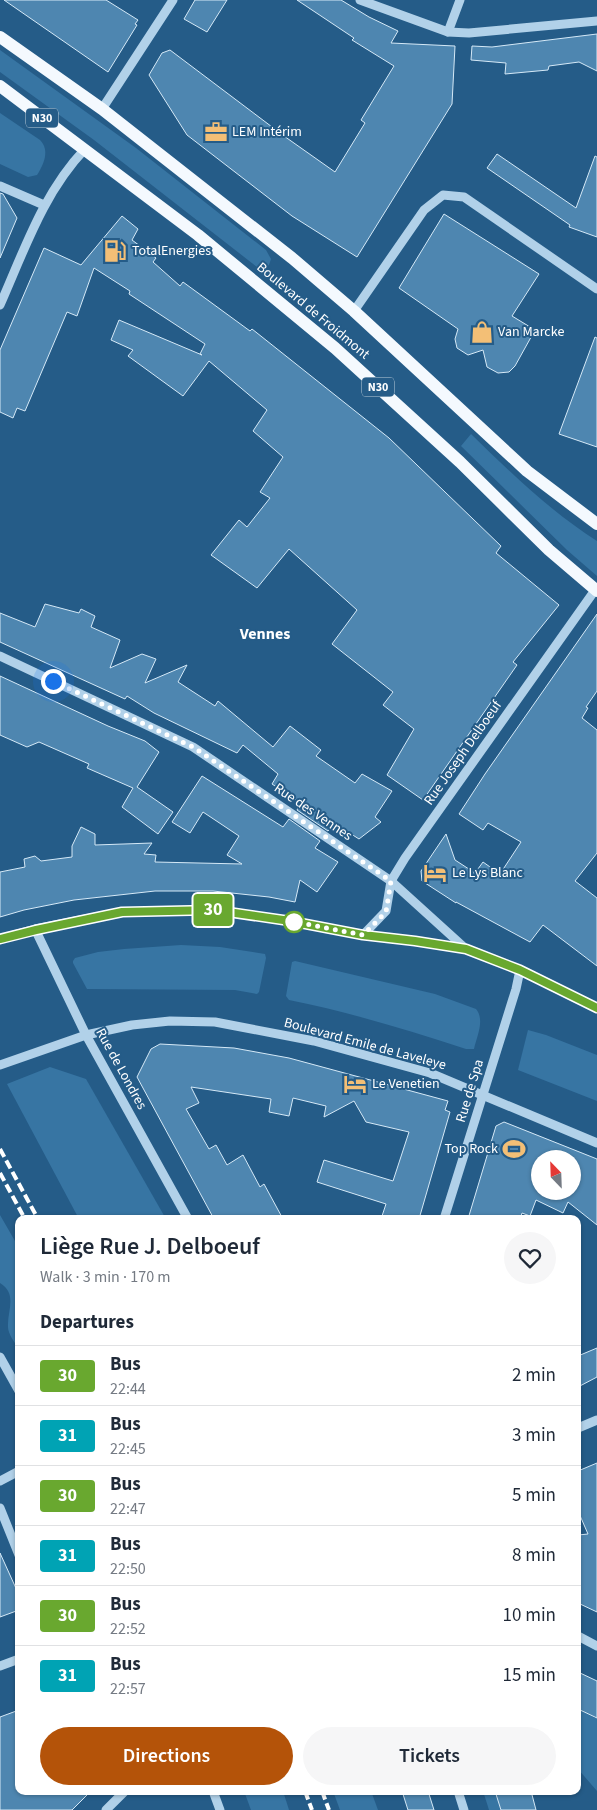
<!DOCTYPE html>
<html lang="en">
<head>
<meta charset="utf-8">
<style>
	body { margin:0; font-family:"Source Sans 3",sans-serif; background:#f6f6f7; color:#1f2937; height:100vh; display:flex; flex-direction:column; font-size:19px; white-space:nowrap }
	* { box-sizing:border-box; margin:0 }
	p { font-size:16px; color:#747a83 }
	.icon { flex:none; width:28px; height:28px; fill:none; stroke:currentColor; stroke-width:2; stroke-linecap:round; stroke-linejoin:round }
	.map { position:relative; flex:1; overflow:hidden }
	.panel { position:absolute; left:15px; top:1215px; width:566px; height:580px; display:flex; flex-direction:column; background:#fff; border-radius:10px; box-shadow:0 1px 4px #0004 }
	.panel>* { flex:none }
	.badge { padding:0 10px; border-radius:4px; font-size:18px; line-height:32px }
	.needle { width:32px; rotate:337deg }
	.tools { position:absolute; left:531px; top:1150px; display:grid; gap:10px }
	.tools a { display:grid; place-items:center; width:50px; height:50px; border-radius:50%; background:#fff; box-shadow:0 1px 4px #0004; font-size:25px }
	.you { position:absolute; width:25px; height:25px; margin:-12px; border:4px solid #fff; border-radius:50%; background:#1a73e8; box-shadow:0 0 0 8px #1a73e833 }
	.map>.badge { position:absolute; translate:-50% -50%; box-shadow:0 0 0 2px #fff }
	h2 { padding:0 25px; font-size:19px; line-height:45px }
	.round { display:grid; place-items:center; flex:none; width:52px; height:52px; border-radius:26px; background:#f6f6f7 }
	.headline { display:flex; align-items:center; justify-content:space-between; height:85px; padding:0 25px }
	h1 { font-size:24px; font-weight:600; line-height:38px }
	.primary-button { display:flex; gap:10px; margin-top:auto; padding:10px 25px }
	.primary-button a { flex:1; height:58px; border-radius:30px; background:#b45309; color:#fff; font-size:20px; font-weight:600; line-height:58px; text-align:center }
	.primary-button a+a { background:#f6f6f7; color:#1f2937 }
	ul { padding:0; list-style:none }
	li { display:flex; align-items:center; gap:15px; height:60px; padding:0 25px; border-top:1px solid #e0e1e3 }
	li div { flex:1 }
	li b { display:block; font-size:19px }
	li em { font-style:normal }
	li .badge { min-width:55px; font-weight:700; text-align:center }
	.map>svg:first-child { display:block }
</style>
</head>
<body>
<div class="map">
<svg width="597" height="1810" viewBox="0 0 597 1810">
	<rect width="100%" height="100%" fill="#255c88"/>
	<!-- green -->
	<g fill="#3775a3">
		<polygon points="0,50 136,148 266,250 271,259 269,265 265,268 257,267 94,140 0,72"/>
		<path d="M 0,113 L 40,140 C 50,150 44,164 37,175 L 28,177 L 0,164 Z"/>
		<path d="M 471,434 C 511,473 550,511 597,541 L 597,576 L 567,550 L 461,446 Z"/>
		<polygon points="181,945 220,947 265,954 266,958 259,992 257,994 235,990 87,989 73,963 73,961 75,958 98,952 124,949"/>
		<path d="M 295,961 L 435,994 L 476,1009 C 485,1020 477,1036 474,1049 L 466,1049 C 408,1030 349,1012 289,1000 L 286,996 L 292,962 Z"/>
		<polygon points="528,1030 546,1035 597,1055 597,1101 518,1070"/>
		<polygon points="50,1067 86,1079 166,1219 79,1219 7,1084"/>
		<path d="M 0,1215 L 19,1248 L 19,1349 C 15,1343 8,1334 8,1327 C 7,1311 18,1294 0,1283 Z"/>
		<polygon points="578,1709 595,1718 597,1717 597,1791 578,1769"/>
		<polygon points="244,1791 283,1791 289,1810 251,1810"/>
		<polygon points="333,1791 371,1791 378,1810 340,1810"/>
		<polygon points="483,1791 495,1791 501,1810 489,1810"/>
	</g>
	<!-- building -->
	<g fill="#4e86b0" stroke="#d5e9f7" fill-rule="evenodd">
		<polygon points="4,0 106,0 138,20 135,24 137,25 108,72"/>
		<polygon points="195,0 227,0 207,32 184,19"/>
		<polygon points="297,0 341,0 369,17 398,31 391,43 455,46 452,104 357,257 292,216 187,135 149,75 162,53 170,50 284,136 335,172 365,123 361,120 394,66 352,40 354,38"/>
		<polygon points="597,34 597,71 579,62 549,66 548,70 505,74 506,63 471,60 472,46 492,47"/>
		<polygon points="497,154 576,208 595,156 597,157 597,237 569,227 570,225 487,168"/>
		<polygon points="0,193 3,194 17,218 0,258"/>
		<polygon points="444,214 539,274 512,316 535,330 515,366 509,372 498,373 487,367 483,350 468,355 457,348 455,339 458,329 399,288"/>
		<polygon points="122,216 138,229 132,240 156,258 153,262 180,286 183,282 250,331 252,329 389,438 501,546 496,553 559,605 513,662 517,665 423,800 387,775 414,729 383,705 393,692 332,644 357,610 289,549 257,588 211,555 239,520 247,527 270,498 260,492 283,457 253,431 267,410 209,361 183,396 128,356 133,350 111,340 119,320 202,355 200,354 205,344 129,294 130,291 94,268 77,316 67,312 25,411 17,408 13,418 0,412 0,350 44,248 81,265"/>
		<polygon points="595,337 597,338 597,447 559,434"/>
		<polygon points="45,604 79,613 81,609 95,616 91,627 120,640 110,668 142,654 156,659 145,683 187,665 178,682 215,706 218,701 273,747 290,726 321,750 316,756 355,783 362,774 392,791 375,817 381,822 359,839 334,823 328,831 297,810 301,803 272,784 278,774 243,745 237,753 154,713 127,696 125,699 0,642 0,613 35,627"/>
		<polygon points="597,614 597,691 586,707 588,708 582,718 597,730 597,853 575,881 597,898 597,966 543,925 530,942 456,902 456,903 422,881 421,871 446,834 455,860 475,873 483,862 500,874 521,842 488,823 483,830 459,814 485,774"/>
		<polygon points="0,676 108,726 145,741 159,752 137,787 173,812 158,834 122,807 133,788 87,768 89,764 39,742 27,747 0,735"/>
		<polygon points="202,776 283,827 289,819 320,841 315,848 338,862 317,892 300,880 295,902 269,897 213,891 155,891 74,900 24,910 0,917 0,872 25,867 24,859 35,856 41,861 72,857 72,846 81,827 95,834 95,845 152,843 144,854 156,855 155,862 242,864 227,855 239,836 203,812 190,833 172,822"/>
		<polygon points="160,1044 234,1048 289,1058 448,1101 445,1110 450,1112 419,1219 381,1219 386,1204 317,1182 324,1160 393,1181 409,1132 366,1122 354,1101 324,1117 326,1106 293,1098 289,1116 269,1112 271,1099 191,1087 199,1103 186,1109 209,1149 216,1145 227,1165 243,1155 260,1187 264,1184 283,1219 214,1219 137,1077 151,1049"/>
		<path d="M 504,1122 L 597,1159 L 597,1225 L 568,1202 L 563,1213 L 536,1200 L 530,1216 L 522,1213 L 520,1219 L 468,1219 L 496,1126 ZM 540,1159 L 572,1159 L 572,1191 L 540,1191 Z"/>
		<polygon points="597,1348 597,1377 578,1387 578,1356"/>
		<polygon points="597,1463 597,1612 578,1603 578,1535 588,1534 578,1511 578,1471"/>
		<polygon points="0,1553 19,1595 19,1610 0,1617"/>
		<polygon points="578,1672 597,1681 597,1718 578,1709"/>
		<polygon points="19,1710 19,1791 91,1791 72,1810 0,1810 0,1717"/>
		<polygon points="402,1791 428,1791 434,1810 408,1810"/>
		<polygon points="495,1791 531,1791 536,1810 501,1810"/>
	</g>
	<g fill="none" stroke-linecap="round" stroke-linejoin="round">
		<!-- minor -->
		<g stroke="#b1d1e9" stroke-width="9">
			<polyline points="360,0 448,32 469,33 597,21"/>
			<polyline points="448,32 460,0"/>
			<polyline points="102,109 173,0"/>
			<polyline points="0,186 44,205"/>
			<path d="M 0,305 C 24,251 43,193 85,149"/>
			<polyline points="354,311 424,210 443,195 464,197 597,289"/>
			<polyline points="0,656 193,747 391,881 466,949 520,970 597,1008"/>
			<polyline points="35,929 86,1035 188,1219"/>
			<polyline points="363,935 386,911 391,881 405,858 595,590"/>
			<polyline points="0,939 35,929 121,912 214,910 290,921 363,935 415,941 465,949"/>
			<polyline points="0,1065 86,1035 132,1025 170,1021 215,1022 314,1041 430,1073 597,1143"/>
			<polyline points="444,1219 516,989 520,970"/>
			<polyline points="0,1357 19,1391"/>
			<polyline points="578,1428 597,1420"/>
			<polyline points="0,1481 19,1471"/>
			<polyline points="0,1508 19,1555"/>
			<polyline points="578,1636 597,1646"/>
			<polyline points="0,1666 19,1659"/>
			<polyline points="213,1791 220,1810"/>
			<polyline points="458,1791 464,1810"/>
			<polyline points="106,1810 125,1791"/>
		</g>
		<!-- major -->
		<g stroke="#f4f9fe" stroke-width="12">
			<polyline points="0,37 102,109 292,258 354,311 527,471 597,524"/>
			<polyline points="0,86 198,235 335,348 460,462 549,550 597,591"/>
		</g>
		<!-- rail -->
		<g stroke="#fff" stroke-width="4" stroke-dasharray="9 4" stroke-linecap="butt">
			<polyline points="0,1149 38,1219"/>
			<polyline points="0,1173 25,1219"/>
			<polyline points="305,1791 312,1810"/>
			<polyline points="322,1791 329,1810"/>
		</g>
	</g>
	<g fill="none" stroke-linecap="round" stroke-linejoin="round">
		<defs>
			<polyline id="line" points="0,939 36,930 122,912 214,910 290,921 363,935 415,941 466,949 520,970 597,1008"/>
		</defs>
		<!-- line casing -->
		<use href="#line" stroke="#fff" stroke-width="11"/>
		<!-- line -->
		<use href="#line" stroke="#69a82f" stroke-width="8"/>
		<!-- walk -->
		<polyline stroke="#fff" stroke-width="5" stroke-dasharray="0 9" points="53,681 193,747 391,881 386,912 363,935 290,921 294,922"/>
	</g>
	<!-- icons -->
	<defs>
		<symbol id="office-bare" viewBox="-9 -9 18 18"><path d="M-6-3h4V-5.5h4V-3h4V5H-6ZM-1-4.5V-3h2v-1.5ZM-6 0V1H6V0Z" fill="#f3bf76" stroke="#255c88" stroke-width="2.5" paint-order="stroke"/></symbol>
		<symbol id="fuel-bare" viewBox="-9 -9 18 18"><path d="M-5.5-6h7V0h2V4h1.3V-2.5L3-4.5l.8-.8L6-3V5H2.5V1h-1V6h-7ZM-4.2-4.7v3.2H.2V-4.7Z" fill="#f3bf76" stroke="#255c88" stroke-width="2.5" paint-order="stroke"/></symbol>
		<symbol id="shop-bare" viewBox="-9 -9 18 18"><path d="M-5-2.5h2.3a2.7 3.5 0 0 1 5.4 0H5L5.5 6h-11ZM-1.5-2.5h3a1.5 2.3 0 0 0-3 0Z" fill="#f3bf76" stroke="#255c88" stroke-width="2.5" paint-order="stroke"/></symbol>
		<symbol id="hotel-bare" viewBox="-9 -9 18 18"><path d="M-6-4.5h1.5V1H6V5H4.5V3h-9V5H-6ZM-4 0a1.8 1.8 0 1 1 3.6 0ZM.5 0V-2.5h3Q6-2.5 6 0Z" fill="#f3bf76" stroke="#255c88" stroke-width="2.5" paint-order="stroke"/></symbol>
		<symbol id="stadium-bare" viewBox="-9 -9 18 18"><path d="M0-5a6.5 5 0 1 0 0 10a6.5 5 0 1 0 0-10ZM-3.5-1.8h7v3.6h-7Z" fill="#f3bf76" stroke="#255c88" stroke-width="2.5" paint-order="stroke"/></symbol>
	</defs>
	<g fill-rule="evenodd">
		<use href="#office-bare" x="200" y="116" width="32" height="32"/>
		<use href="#fuel-bare" x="99" y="235" width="32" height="32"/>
		<use href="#shop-bare" x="466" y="316" width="32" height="32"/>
		<use href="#hotel-bare" x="419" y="857" width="32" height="32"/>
		<use href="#hotel-bare" x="339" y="1068" width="32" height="32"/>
		<use href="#stadium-bare" x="498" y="1133" width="32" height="32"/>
	</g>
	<!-- markers -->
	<circle fill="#fff" stroke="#69a82f" stroke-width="2.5" cx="294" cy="922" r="10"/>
	<g text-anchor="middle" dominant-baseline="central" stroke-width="4" stroke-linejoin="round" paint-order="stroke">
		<!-- shield labels -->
		<g fill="#255c88" stroke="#becedb" stroke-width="1">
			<rect x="26" y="108.5" width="32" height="19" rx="4"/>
			<rect x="362" y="377.5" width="32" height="19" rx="4"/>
		</g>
		<g font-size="12" font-weight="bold" fill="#fff">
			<text x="42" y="118">N30</text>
			<text x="378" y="387">N30</text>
		</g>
		<!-- poi labels -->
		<g font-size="14" fill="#fff" stroke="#255c88" text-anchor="start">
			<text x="232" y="132">LEM Intérim</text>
			<text x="132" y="251">TotalEnergies</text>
			<text x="498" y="332">Van Marcke</text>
			<text x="452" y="873">Le Lys Blanc</text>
			<text x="372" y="1084">Le Venetien</text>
			<text x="498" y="1149" text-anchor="end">Top Rock</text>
		</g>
		<!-- street labels -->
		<g font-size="14" fill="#fff" stroke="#255c88">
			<text transform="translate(313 311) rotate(40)">Boulevard de Froidmont</text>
			<text transform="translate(463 753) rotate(-55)">Rue Joseph Delboeuf</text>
			<text transform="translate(313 812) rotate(34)">Rue des Vennes</text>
			<text transform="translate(365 1044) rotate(15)">Boulevard Emile de Laveleye</text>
			<text transform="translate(121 1069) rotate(61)">Rue de Londres</text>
			<text transform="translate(470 1091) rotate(-73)">Rue de Spa</text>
		</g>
		<!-- quarter labels -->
		<g font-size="16" font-weight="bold" fill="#fff" stroke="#255c88">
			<text x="265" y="634">Vennes</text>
		</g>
	</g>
</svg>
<div class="tools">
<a><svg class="needle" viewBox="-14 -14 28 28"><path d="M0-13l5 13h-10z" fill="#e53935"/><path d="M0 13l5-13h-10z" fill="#747a83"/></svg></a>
</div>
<div class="you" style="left:53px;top:681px"></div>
<b class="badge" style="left:213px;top:910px;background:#69a82f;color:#fff">30</b>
<section class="panel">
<div class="headline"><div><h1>Liège Rue J. Delboeuf</h1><p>Walk · 3 min · 170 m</p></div><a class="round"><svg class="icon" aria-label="heart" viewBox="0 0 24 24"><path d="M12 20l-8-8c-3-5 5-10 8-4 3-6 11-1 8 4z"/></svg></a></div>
<h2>Departures</h2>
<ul>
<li><span class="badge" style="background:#69a82f;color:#fff">30</span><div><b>Bus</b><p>22:44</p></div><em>2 min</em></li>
<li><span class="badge" style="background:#00a3b4;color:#fff">31</span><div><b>Bus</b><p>22:45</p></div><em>3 min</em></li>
<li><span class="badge" style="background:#69a82f;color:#fff">30</span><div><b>Bus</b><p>22:47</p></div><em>5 min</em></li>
<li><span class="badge" style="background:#00a3b4;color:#fff">31</span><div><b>Bus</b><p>22:50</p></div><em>8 min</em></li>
<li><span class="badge" style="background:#69a82f;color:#fff">30</span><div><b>Bus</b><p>22:52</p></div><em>10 min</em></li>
<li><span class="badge" style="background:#00a3b4;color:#fff">31</span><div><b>Bus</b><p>22:57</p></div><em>15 min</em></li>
</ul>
<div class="primary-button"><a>Directions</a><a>Tickets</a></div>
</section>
</div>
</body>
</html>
